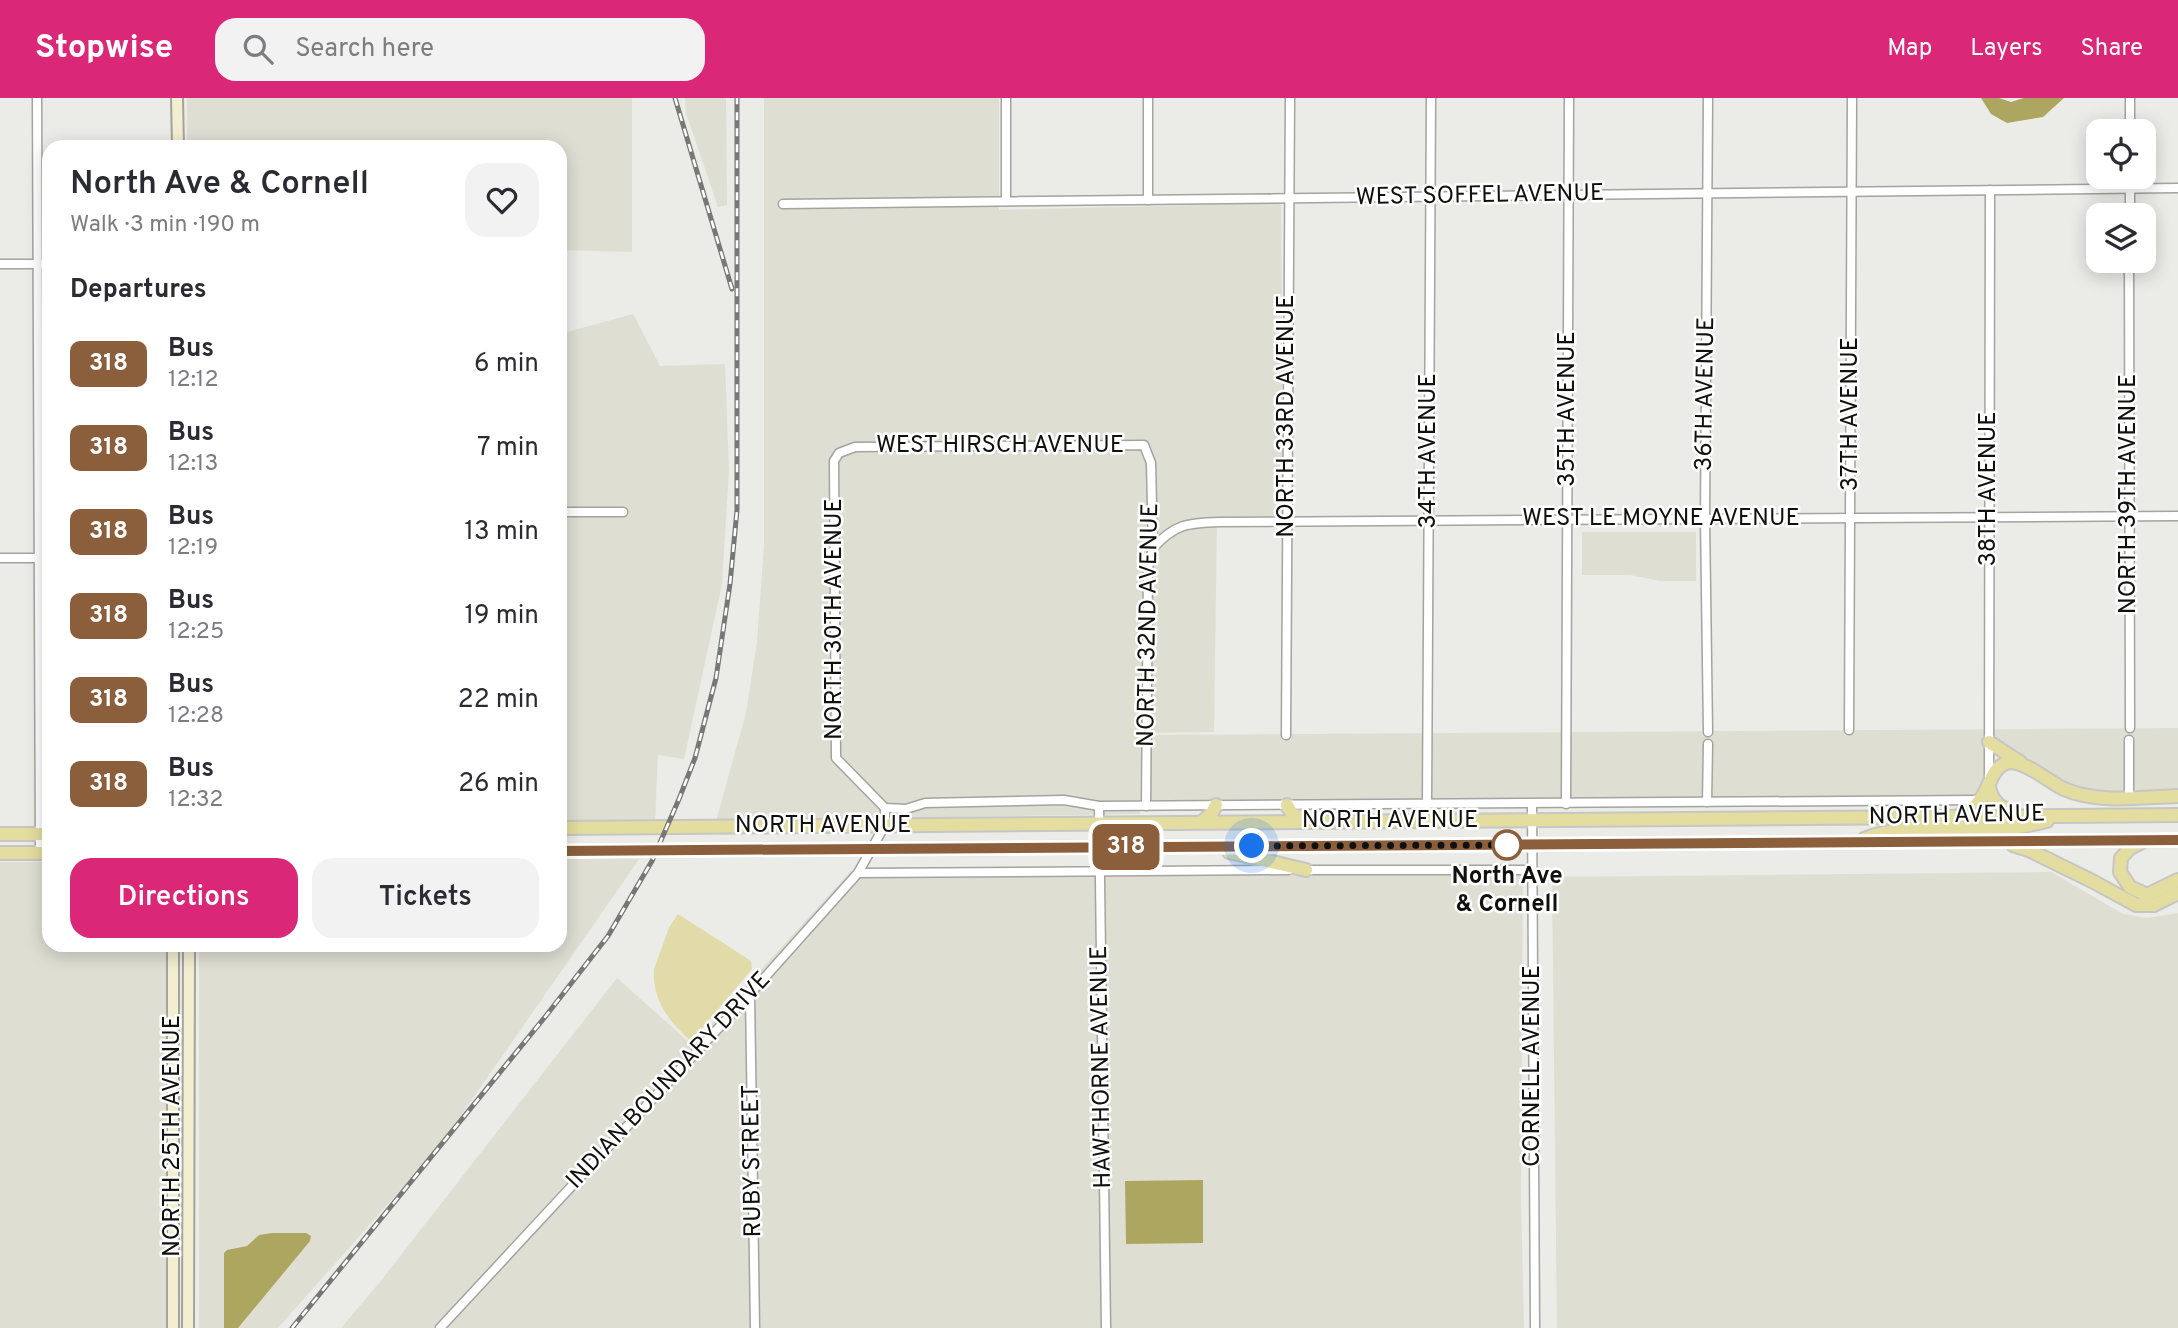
<!DOCTYPE html>
<html lang="en">
<head>
<meta charset="utf-8">
<style>
	body { margin:0; font-family:Overpass,sans-serif; background:#f2f2f3; color:#2b2b33; height:100vh; display:flex; flex-direction:column; font-size:26px; white-space:nowrap }
	* { box-sizing:border-box; margin:0 }
	p { font-size:23px; color:#7c7c81 }
	.icon { flex:none; width:38px; height:38px; fill:none; stroke:currentColor; stroke-width:2; stroke-linecap:round; stroke-linejoin:round }
	.map { position:relative; flex:1; overflow:hidden }
	.details { position:absolute; left:42px; top:42px; width:525px; height:812px; display:flex; flex-direction:column; background:#fff; border-radius:21px; box-shadow:0 4px 18px #0003 }
	.details>* { flex:none }
	.badge { padding:0 14px; border-radius:10px; font-size:24px; line-height:46px }
	.fabs { position:absolute; left:2086px; top:21px; display:grid; gap:14px }
	.fabs a { display:grid; place-items:center; width:70px; height:70px; border-radius:14px; background:#fff; box-shadow:0 4px 18px #0003; font-size:35px }
	.you { position:absolute; width:35px; height:35px; margin:-18px; border:5px solid #fff; border-radius:50%; background:#1a73e8; box-shadow:0 0 0 10px #1a73e833 }
	.map>.badge { position:absolute; translate:-50% -50%; box-shadow:0 0 0 4px #fff }
	h2 { padding:0 28px; font-size:26px; line-height:63px }
	.round { display:grid; place-items:center; flex:none; width:74px; height:74px; border-radius:21px; background:#f2f2f3 }
	.overview { display:flex; align-items:center; justify-content:space-between; height:119px; padding:0 28px }
	h1 { font-size:33px; font-weight:600; line-height:52px }
	.action { display:flex; gap:14px; margin-top:auto; padding:14px 28px }
	.action a { flex:1; height:80px; border-radius:21px; background:#db2777; color:#fff; font-size:28px; font-weight:600; line-height:80px; text-align:center }
	.action a+a { background:#f2f2f3; color:#2b2b33 }
	ul { padding:0; list-style:none }
	li { display:flex; align-items:center; gap:21px; height:84px; padding:0 28px }
	li div { flex:1 }
	li b { display:block; font-size:26px }
	li em { font-style:normal }
	li .badge { min-width:77px; font-weight:700; text-align:center }
	header { display:flex; align-items:center; gap:42px; box-sizing:border-box; height:98px; padding:0 35px; background:#db2777; color:#fff }
	header strong { font-size:33px }
	nav { display:flex; gap:38px; margin-inline-start:auto; font-size:24px }
	.search { width:490px; height:63px; background:#f2f2f3; display:flex; align-items:center; gap:18px; box-sizing:border-box; padding:0 24px; border-radius:21px; color:#7c7c81; font-size:26px }
	.map>svg:first-child { display:block }
</style>
</head>
<body>
<header>
<strong>Stopwise</strong>
<div class="search"><svg class="icon" aria-label="search" viewBox="0 0 24 24"><circle cx="10" cy="10" r="6"/><path d="M15 15l6 6"/></svg>Search here</div>
<nav><a>Map</a><a>Layers</a><a>Share</a></nav>
</header>
<div class="map">
<svg width="2178" height="1230" viewBox="0 0 2178 1230">
	<rect width="100%" height="100%" fill="#ebebe7"/>
	<!-- built -->
	<g fill="#dfded3">
		<polygon points="187,0 632,0 632,154 560,152 560,49 187,49"/>
		<polygon points="685,0 726,0 727,107 718,109 686,15"/>
		<polygon points="764,0 999,0 999,112 1281,105 1283,418 1217,420 1214,634 1141,635 1140,716 716,723 746,615 757,544 764,448"/>
		<polygon points="633,216 660,268 725,266 729,372 722,486 684,661 658,657 655,723 560,724 560,236"/>
		<polygon points="1582,434 1696,434 1696,483 1660,483 1630,477 1582,477"/>
		<polygon points="2178,630 2178,698 2087,698 1990,644 1989,689 1981,702 1146,708 1147,637"/>
		<polygon points="640,760 441,1046 278,1230 199,1230 199,847 560,847 560,761"/>
		<polygon points="0,764 49,764 49,847 166,847 166,1230 0,1230"/>
		<polygon points="898,772 1112,778 1523,776 1521,1100 1524,1230 341,1230 380,1184 617,880 692,947 851,773"/>
		<polygon points="2051,774 2123,816 2147,820 2178,815 2178,1230 1557,1230 1552,779"/>
	</g>
	<!-- green -->
	<path fill="#e0dba9" d="M 678,816 L 751,863 L 752,871 L 691,943 C 669,924 652,902 654,871 L 669,830 Z"/>
	<!-- water -->
	<g fill="#ada661">
		<polygon points="1981,0 1999,0 2011,4 2024,0 2064,0 2043,19 2007,25 1991,16"/>
		<polygon points="1203,1082 1203,1145 1126,1146 1125,1083"/>
		<polygon points="272,1135 306,1135 311,1138 310,1143 238,1230 224,1230 224,1155 227,1152 247,1148 259,1137"/>
	</g>
	<g fill="none" stroke-linecap="round" stroke-linejoin="round">
		<defs>
			<g id="street">
				<polyline points="37,0 40,755"/>
				<polyline points="1148,0 1148,102"/>
				<polyline points="2130,33 2130,0"/>
				<polyline points="1006,103 1006,0"/>
				<polyline points="783,106 2178,90"/>
				<polyline points="2130,117 2130,79"/>
				<polyline points="2129,163 2130,630"/>
				<polyline points="0,166 49,166"/>
				<polyline points="560,414 623,414"/>
				<path d="M 1153,450 C 1175,426 1187,425 1219,424 L 2178,418"/>
				<polyline points="0,460 49,460"/>
				<polyline points="1849,632 1852,0"/>
				<polyline points="1708,634 1705,421 1708,0"/>
				<polyline points="1286,637 1290,0"/>
				<polyline points="2129,642 2129,699"/>
				<polyline points="1989,681 1990,92"/>
				<polyline points="1707,704 1708,646"/>
				<polyline points="1427,706 1431,0"/>
				<polyline points="1532,706 1535,1230"/>
				<polyline points="1566,706 1569,0"/>
				<polyline points="1099,708 1106,1230"/>
				<polyline points="885,710 906,711 925,705 1064,702 1099,708 1980,702"/>
				<polyline points="1302,772 1532,772"/>
				<polyline points="858,775 1289,772"/>
				<polyline points="750,896 755,1230"/>
				<polyline points="440,1230 750,896 858,775 885,727 885,710 836,660 834,363 839,355 855,349 1144,347 1151,365 1153,450 1148,470 1146,708"/>
			</g>
			<g id="secondary">
				<polyline points="177,0 178,49"/>
				<polyline points="173,847 173,1230"/>
				<polyline points="188,1230 189,847"/>
			</g>
			<g id="primary">
				<polyline points="1989,644 2020,664"/>
				<path d="M 1989,689 C 1992,703 1999,709 2012,714"/>
				<polyline points="1287,707 1292,716 1305,721"/>
				<path d="M 1961,716 C 1992,705 1985,673 2006,665 C 2022,660 2049,684 2064,691 C 2098,706 2142,699 2178,698"/>
				<polyline points="1202,724 1212,715 1216,707"/>
				<polyline points="560,730 2178,717"/>
				<polyline points="0,736 49,736"/>
				<path d="M 1864,741 C 1908,724 1958,733 2004,731 C 2018,730 2033,726 2047,723"/>
				<polyline points="2142,744 2130,750 2121,760 2120,774 2130,789 2147,797 2178,782"/>
				<polyline points="2013,747 2029,752 2094,784 2136,807 2154,807 2178,795"/>
				<polyline points="560,753 2178,742"/>
				<polyline points="1229,754 1306,772"/>
				<polyline points="0,755 49,755"/>
			</g>
		</defs>
		<!-- street casing -->
		<use href="#street" stroke="#a3a39f" stroke-width="11"/>
		<!-- secondary casing -->
		<use href="#secondary" stroke="#a3a39f" stroke-width="14"/>
		<!-- primary casing -->
		<use href="#primary" stroke="#c6c6c5" stroke-width="16"/>
		<!-- street -->
		<use href="#street" stroke="#fff" stroke-width="8"/>
		<!-- secondary -->
		<use href="#secondary" stroke="#f2eecf" stroke-width="10"/>
		<!-- primary -->
		<use href="#primary" stroke="#e4dda0" stroke-width="12"/>
		<defs>
			<g id="rail">
				<polyline points="675,0 732,191"/>
				<polyline points="292,1230 545,919 608,838 652,763 679,701 695,660 716,580 730,486 737,412 737,0"/>
			</g>
		</defs>
		<!-- rail casing -->
		<use href="#rail" stroke="#777775" stroke-width="5"/>
		<!-- rail -->
		<use href="#rail" stroke="#fff" stroke-width="2.5" stroke-dasharray="8" stroke-linecap="butt"/>
	</g>
	<g fill="none" stroke-linecap="round" stroke-linejoin="round">
		<defs>
			<polyline id="line" points="560,753 2178,742"/>
		</defs>
		<!-- line casing -->
		<use href="#line" stroke="#fff" stroke-width="16"/>
		<!-- line -->
		<use href="#line" stroke="#8b5e3c" stroke-width="10"/>
		<!-- walk -->
		<polyline stroke="#10100f" stroke-width="7" stroke-dasharray="0 12.6" points="1252,748 1513,747 1507,747"/>
	</g>
	<!-- markers -->
	<circle fill="#fff" stroke="#8b5e3c" stroke-width="3.5" cx="1507" cy="747" r="14"/>
	<g text-anchor="middle" dominant-baseline="central" stroke-width="5" stroke-linejoin="round" paint-order="stroke">
		<!-- street labels -->
		<g font-size="24" fill="#10100f" stroke="#fff">
			<text transform="translate(1480 98) rotate(-1)">WEST SOFFEL AVENUE</text>
			<text transform="translate(1706 296) rotate(-89)">36TH AVENUE</text>
			<text transform="translate(1568 311) rotate(-90)">35TH AVENUE</text>
			<text transform="translate(1851 316) rotate(-90)">37TH AVENUE</text>
			<text transform="translate(1287 318) rotate(-90)">NORTH 33RD AVENUE</text>
			<text x="1000" y="348">WEST HIRSCH AVENUE</text>
			<text transform="translate(1429 353) rotate(-90)">34TH AVENUE</text>
			<text transform="translate(1989 391) rotate(-90)">38TH AVENUE</text>
			<text transform="translate(2129 396) rotate(-90)">NORTH 39TH AVENUE</text>
			<text x="1661" y="421">WEST LE MOYNE AVENUE</text>
			<text transform="translate(835 521) rotate(-90)">NORTH 30TH AVENUE</text>
			<text transform="translate(1149 527) rotate(-89)">NORTH 32ND AVENUE</text>
			<text transform="translate(1957 718) rotate(-1)">NORTH AVENUE</text>
			<text x="1390" y="723">NORTH AVENUE</text>
			<text x="823" y="728">NORTH AVENUE</text>
			<text transform="translate(1533 968) rotate(-90)">CORNELL AVENUE</text>
			<text transform="translate(1102 969) rotate(-91)">HAWTHORNE AVENUE</text>
			<text transform="translate(669 983) rotate(-47)">INDIAN BOUNDARY DRIVE</text>
			<text transform="translate(173 1038) rotate(-90)">NORTH 25TH AVENUE</text>
			<text transform="translate(753 1063) rotate(-91)">RUBY STREET</text>
		</g>
		<!-- stop labels -->
		<g font-size="24" font-weight="bold" fill="#10100f" stroke="#fff">
			<text x="1507" y="779">North Ave<tspan x="1507" dy="28">&amp; Cornell</tspan></text>
		</g>
	</g>
</svg>
<div class="fabs">
<a><svg class="icon" aria-label="locate" viewBox="0 0 24 24"><circle cx="12" cy="12" r="6"/><path d="M12 2v4M12 18v4M2 12h4M18 12h4"/></svg></a>
<a><svg class="icon" aria-label="layers" viewBox="0 0 24 24"><path d="M12 4l9 5-9 5-9-5zM3 14l9 5 9-5"/></svg></a>
</div>
<div class="you" style="left:1252px;top:748px"></div>
<b class="badge" style="left:1126px;top:749px;background:#8b5e3c;color:#fff">318</b>
<section class="details">
<div class="overview"><div><h1>North Ave &amp; Cornell</h1><p>Walk · 3 min · 190 m</p></div><a class="round"><svg class="icon" aria-label="heart" viewBox="0 0 24 24"><path d="M12 20l-8-8c-3-5 5-10 8-4 3-6 11-1 8 4z"/></svg></a></div>
<h2>Departures</h2>
<ul>
<li><span class="badge" style="background:#8b5e3c;color:#fff">318</span><div><b>Bus</b><p>12:12</p></div><em>6 min</em></li>
<li><span class="badge" style="background:#8b5e3c;color:#fff">318</span><div><b>Bus</b><p>12:13</p></div><em>7 min</em></li>
<li><span class="badge" style="background:#8b5e3c;color:#fff">318</span><div><b>Bus</b><p>12:19</p></div><em>13 min</em></li>
<li><span class="badge" style="background:#8b5e3c;color:#fff">318</span><div><b>Bus</b><p>12:25</p></div><em>19 min</em></li>
<li><span class="badge" style="background:#8b5e3c;color:#fff">318</span><div><b>Bus</b><p>12:28</p></div><em>22 min</em></li>
<li><span class="badge" style="background:#8b5e3c;color:#fff">318</span><div><b>Bus</b><p>12:32</p></div><em>26 min</em></li>
</ul>
<div class="action"><a>Directions</a><a>Tickets</a></div>
</section>
</div>
</body>
</html>
